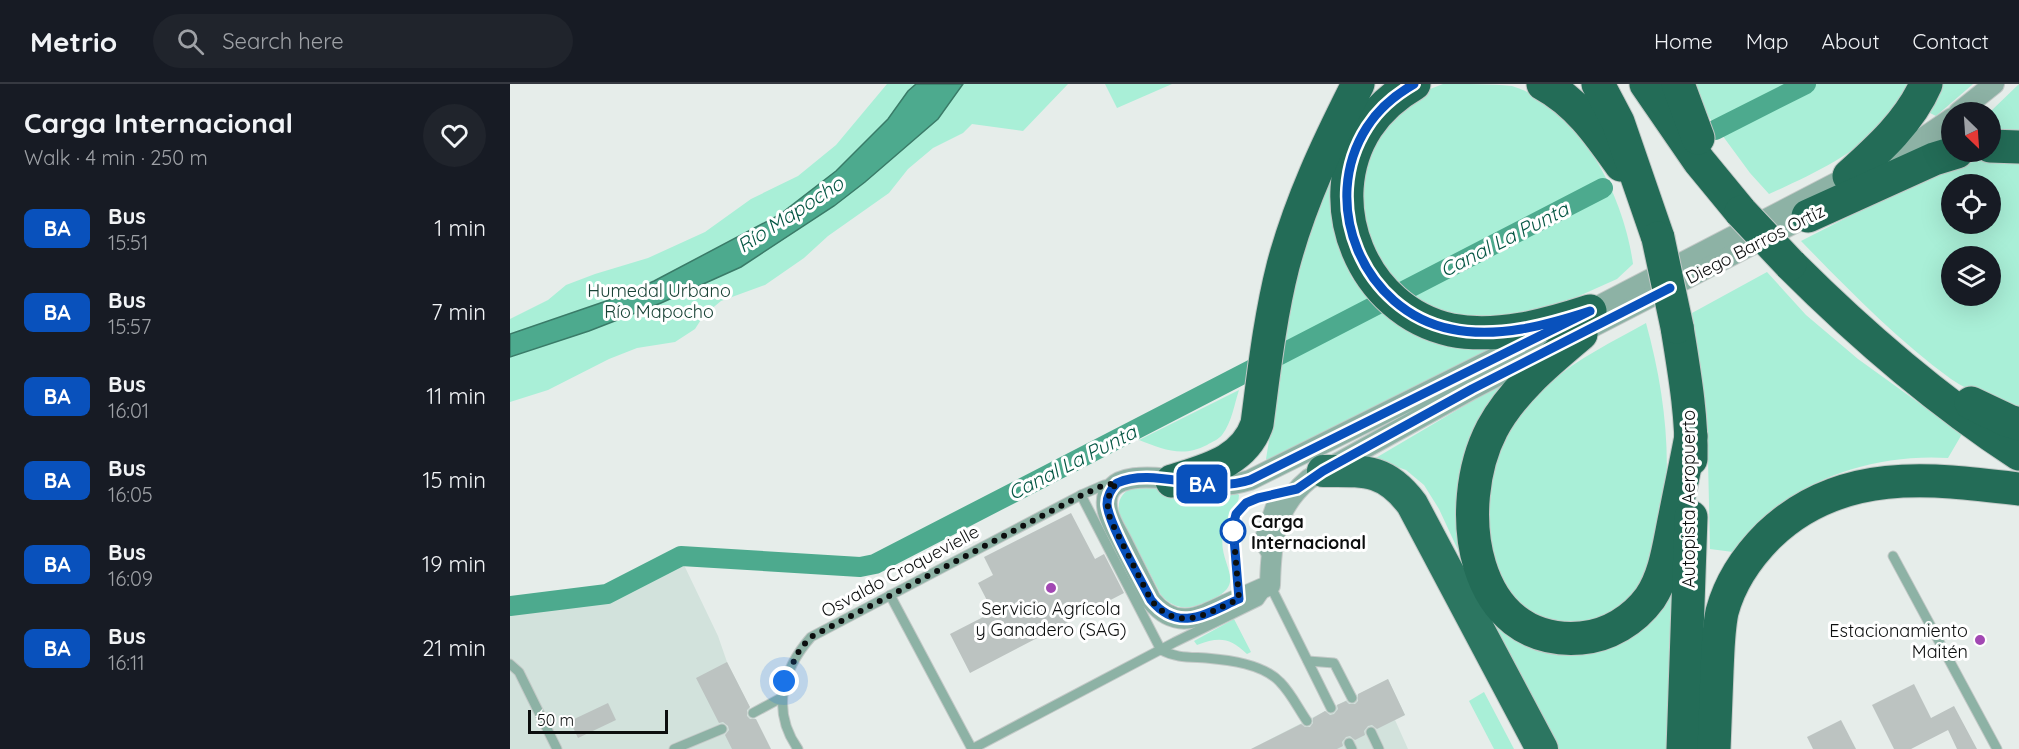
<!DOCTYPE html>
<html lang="en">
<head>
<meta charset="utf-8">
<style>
	body { margin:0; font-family:Quicksand,sans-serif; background:#20242c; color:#f1f3f6; height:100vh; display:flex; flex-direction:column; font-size:22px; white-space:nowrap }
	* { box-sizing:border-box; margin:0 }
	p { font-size:20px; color:#9ea1a6 }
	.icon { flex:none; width:33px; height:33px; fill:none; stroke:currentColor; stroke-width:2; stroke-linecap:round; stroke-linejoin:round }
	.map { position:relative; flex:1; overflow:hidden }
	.details { display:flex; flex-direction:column; background:#171b24; width:510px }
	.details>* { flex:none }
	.badge { padding:0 12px; border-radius:9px; font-size:21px; line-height:39px }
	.needle { width:39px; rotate:155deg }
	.tools { position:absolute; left:1431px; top:18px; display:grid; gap:12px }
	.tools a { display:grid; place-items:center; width:60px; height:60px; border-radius:50%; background:#171b24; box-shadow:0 6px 24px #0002; font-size:30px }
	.scale { position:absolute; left:18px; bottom:15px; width:140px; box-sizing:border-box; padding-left:6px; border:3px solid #0c0e0e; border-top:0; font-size:16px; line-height:21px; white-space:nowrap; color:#0c0e0e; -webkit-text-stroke:4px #fff; paint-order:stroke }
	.you { position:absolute; width:30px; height:30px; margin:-15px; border:4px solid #fff; border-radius:50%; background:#1a73e8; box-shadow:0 0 0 9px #1a73e833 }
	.map>.badge { position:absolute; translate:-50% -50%; box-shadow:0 0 0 3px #fff }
	.round { display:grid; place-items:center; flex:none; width:63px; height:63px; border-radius:32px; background:#20242c }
	.head { display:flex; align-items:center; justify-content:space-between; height:102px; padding:0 24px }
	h1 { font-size:28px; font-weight:700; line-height:45px }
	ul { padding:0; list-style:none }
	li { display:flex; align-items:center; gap:18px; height:84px; padding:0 24px }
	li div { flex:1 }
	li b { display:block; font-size:22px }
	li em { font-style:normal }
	li .badge { min-width:66px; font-weight:700; text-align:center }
	header { display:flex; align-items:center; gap:36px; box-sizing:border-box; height:84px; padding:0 30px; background:#171b24; border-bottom:2px solid #363941 }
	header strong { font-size:28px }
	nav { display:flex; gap:33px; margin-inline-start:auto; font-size:21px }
	.search { width:420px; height:54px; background:#20242c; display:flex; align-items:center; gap:15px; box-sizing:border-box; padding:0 21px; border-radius:33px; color:#9ea1a6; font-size:22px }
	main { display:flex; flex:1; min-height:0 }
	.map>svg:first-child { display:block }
</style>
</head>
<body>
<header>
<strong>Metrio</strong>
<div class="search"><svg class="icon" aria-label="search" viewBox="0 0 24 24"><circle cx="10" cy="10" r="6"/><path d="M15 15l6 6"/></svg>Search here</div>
<nav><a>Home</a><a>Map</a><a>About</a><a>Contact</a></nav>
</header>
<main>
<section class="details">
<div class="head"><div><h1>Carga Internacional</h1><p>Walk · 4 min · 250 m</p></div><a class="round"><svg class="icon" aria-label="heart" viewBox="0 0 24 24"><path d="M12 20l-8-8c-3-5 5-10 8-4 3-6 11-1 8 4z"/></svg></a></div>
<ul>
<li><span class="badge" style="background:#0951bc;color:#fff">BA</span><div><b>Bus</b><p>15:51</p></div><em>1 min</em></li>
<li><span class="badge" style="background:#0951bc;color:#fff">BA</span><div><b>Bus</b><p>15:57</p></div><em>7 min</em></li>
<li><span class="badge" style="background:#0951bc;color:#fff">BA</span><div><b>Bus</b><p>16:01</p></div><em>11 min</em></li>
<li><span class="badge" style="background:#0951bc;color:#fff">BA</span><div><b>Bus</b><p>16:05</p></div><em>15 min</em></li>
<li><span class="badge" style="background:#0951bc;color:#fff">BA</span><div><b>Bus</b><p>16:09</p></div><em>19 min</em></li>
<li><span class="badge" style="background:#0951bc;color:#fff">BA</span><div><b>Bus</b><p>16:11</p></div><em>21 min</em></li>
</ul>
</section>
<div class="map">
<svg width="1509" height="665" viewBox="0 0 1509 665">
	<rect width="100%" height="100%" fill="#e6edea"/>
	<!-- built -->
	<g fill="#d2e2dc">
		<polygon points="174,481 208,552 217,578 249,642 250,650 258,665 0,665 0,514 3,515 12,527 102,517"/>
		<polygon points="878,595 895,631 885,636 898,665 741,665"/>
	</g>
	<!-- green -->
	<g fill="#a9efd7" fill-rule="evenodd">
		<polygon points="377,0 558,0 513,47 462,40 453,49 423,64 398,85 379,109 318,152 294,174 255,201 211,217 194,231 185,245 165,258 127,264 99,275 38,306 0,318 0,235 38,216 56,201 85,190 138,174 195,148 241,115 288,92 326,61"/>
		<polygon points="595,0 662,0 607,24"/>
		<path d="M 933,0 C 954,0 981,0 1002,2 C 1071,23 1114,114 1123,180 L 1107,195 L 1031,229 L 1004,236 L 921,231 L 863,178 L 848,92 L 868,46 L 915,7 Z"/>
		<path d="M 1184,0 L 1402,0 C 1393,13 1385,28 1375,39 C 1344,71 1299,92 1259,110 L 1240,89 L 1193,25 Z"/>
		<polygon points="1428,0 1463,0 1426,32 1420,29 1418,21"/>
		<polygon points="1509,0 1509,51 1481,48 1480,28"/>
		<path d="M 1484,75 L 1509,80 L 1509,325 C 1487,317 1461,309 1441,295 C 1387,256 1337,204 1291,157 L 1430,86 L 1456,79 ZM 1442,100 L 1480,100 L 1480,140 L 1442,140 ZM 1442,172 L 1480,172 L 1480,212 L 1442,212 Z"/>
		<polygon points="817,93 825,95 829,162 842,194 863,219 896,243 999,259 762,380 756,375 784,203 799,143"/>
		<path d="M 1257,188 L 1296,231 L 1348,275 L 1452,350 L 1438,374 C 1374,370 1307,389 1257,430 C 1244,440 1234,455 1223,468 L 1200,465 L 1197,331 L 1182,229 Z"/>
		<path d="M 1136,239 C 1152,297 1161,359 1155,419 C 1154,434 1148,449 1144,463 C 1134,497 1132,513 1098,531 C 1086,538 1069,543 1055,541 C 1023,538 995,512 986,483 C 963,411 985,349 1040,299 C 1068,274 1104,257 1136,239 Z"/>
		<polygon points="1009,294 954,461 1047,566 1161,498 1159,665 1048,665 973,520 929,425 914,401 896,386 864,375 986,303"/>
		<path d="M 729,306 C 724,321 722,338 712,351 C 709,355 702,358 697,361 C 672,374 653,365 629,356 Z"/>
		<path d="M 625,403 L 724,406 L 729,411 C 729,423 717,433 714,445 C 703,484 750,501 685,522 C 671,526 660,521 651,511 L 609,429 C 607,415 613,407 625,403 Z"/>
		<path d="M 724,535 L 741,568 L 737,570 C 719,553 709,553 687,561 L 684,557 Z"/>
		<polygon points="974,608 1004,665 984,665 959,617"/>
	</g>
	<!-- water -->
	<polygon fill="#4daa8e" stroke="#3a7b68" stroke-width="1.5" points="406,0 453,0 428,35 355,98 324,122 231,183 151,219 79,247 0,273 0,250 105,214 144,197 269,131 326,87 378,35 398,7"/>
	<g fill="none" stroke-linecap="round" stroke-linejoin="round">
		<!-- canal -->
		<g stroke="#4daa8e" stroke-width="20">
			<polyline points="1205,46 1296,0"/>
			<polyline points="0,522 97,510 171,472 350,483 365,480 1093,104"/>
		</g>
	</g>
	<!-- building -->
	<g fill="#bcc3c1">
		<polygon points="561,429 585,475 594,470 614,509 460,589 440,550 483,528 468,499 483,491 474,473"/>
		<polygon points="217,578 240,623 237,626 237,632 240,635 246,635 261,665 222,665 215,651 219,646 218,642 213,638 209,639 186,594"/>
		<polygon points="878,595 895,631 867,645 862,641 858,642 854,647 855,651 845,656 840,652 836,653 832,658 833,662 827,665 741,665 791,640 795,643 800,643 803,639 803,634 815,627 820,631 824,630 828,625 827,621 836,617 839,620 845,620 848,617 848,610"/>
		<polygon points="1404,600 1421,634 1444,622 1467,665 1447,665 1438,646 1401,665 1384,665 1362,621"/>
		<polygon points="98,619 106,636 68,654 60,637"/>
		<polygon points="1331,636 1346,665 1303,665 1297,653"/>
	</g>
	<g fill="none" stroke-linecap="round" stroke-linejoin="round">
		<defs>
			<g id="service">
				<polyline points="571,411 651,566"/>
				<polyline points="1383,472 1487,665"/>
				<polyline points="758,473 748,458 761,420 776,415"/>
				<polyline points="380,511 462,665"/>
				<path d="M 729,515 C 728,491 713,435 735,420 C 748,410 768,409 784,406"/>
				<path d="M 651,566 C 666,574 679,573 696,574 C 719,576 753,580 770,598 C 781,609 788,624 797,637"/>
				<polyline points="798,577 824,579 842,614"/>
				<polyline points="0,580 9,588 47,665"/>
				<polyline points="243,629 271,614"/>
				<polyline points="861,648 869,665"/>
				<polyline points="839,659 842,665"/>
				<polyline points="164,665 212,645"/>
				<path d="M 288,665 C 261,627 272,586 301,553 L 571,411 L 594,401 L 602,400"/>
				<polyline points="462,665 665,558 749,517 760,501 821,624"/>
			</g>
			<g id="minor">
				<polyline points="1449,28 1484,0"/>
				<polyline points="1410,70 1442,49"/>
				<polyline points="1071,231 1339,92 1396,65 1442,34"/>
				<path d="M 1031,251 L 740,396 C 727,400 716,402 703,401 C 677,399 585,374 598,428 C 601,440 609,451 614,462 C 623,480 632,498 641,516 C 665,546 688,534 717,520 C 731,514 746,507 760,501 C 761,458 764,424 799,395 L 962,305 L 1036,267"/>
				<polyline points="1065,252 1306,128"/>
			</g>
			<path id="trunk" d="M 813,387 C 854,387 875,384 902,420 L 1032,665"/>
			<g id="motorway">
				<path d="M 904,0 C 885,11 869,25 857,43 C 808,119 853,227 941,246 C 987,255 1037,241 1080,227"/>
				<path d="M 1033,0 C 1068,19 1089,50 1111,81"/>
				<polyline points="1088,0 1108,38 1148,154"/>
				<polyline points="1136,0 1189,77 1231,128"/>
				<polyline points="1168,0 1188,54"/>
				<polyline points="1480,62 1509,63"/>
				<path d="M 1339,92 C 1369,65 1400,37 1416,0"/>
				<polyline points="1298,132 1424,75 1447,68"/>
				<path d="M 1280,180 C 1351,251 1425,315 1509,370"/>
				<path d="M 1167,243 C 1174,287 1182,331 1181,375"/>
				<path d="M 1071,250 C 1039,277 1002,307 982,345 C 942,422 960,563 1071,554 C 1098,552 1124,536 1140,514 C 1156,490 1159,460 1165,432 C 1170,406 1176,379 1181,352"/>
				<polyline points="1461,319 1499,337 1509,340"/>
				<path d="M 662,397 C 696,386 734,378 747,340 C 754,287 760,233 773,182 C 790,118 818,59 848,0"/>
				<polyline points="1173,665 1181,433"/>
				<path d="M 1204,665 C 1205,639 1206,613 1207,587 C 1208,568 1208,548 1212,528 C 1220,498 1237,473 1259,451 C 1330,383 1419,394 1509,405"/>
			</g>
		</defs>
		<!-- service casing -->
		<use href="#service" stroke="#c3c9c7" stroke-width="11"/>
		<!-- minor casing -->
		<use href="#minor" stroke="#c3c9c7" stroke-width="22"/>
		<!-- trunk casing -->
		<use href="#trunk" stroke="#c3c9c7" stroke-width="34"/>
		<!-- motorway casing -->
		<use href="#motorway" stroke="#c3c9c7" stroke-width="35"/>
		<!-- service -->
		<use href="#service" stroke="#8db2a5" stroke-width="9"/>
		<!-- minor -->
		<use href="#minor" stroke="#8db2a5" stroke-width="20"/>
		<!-- trunk -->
		<use href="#trunk" stroke="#2c7661" stroke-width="32"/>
		<!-- motorway -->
		<use href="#motorway" stroke="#236c57" stroke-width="33"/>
		<defs>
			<g id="motorway-bridge">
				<polyline points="1231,128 1280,180"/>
				<polyline points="1148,154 1167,243"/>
			</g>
		</defs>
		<!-- motorway-bridge casing -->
		<use href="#motorway-bridge" stroke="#c3c9c7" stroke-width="35" stroke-linecap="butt"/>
		<!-- motorway-bridge -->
		<use href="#motorway-bridge" stroke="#236c57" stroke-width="33"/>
	</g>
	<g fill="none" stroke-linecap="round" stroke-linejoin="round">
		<defs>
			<path id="line" d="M 904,0 C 885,11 869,24 857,43 C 808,119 853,227 941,245 C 987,255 1037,241 1080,227 L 740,396 C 695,411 644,382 607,399 C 601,405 597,411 597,420 C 598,439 631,496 641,516 C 669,550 697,529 729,515 L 723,442 L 726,430 L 736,419 L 748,414 L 787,405 L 813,387 L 962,305 L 1160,204"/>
		</defs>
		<!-- line casing -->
		<use href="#line" stroke="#fff" stroke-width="14"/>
		<!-- line -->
		<use href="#line" stroke="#0951bc" stroke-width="9"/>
		<!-- walk -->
		<path stroke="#0c0e0e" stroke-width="6" stroke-dasharray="0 10.8" d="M 274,597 L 290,565 L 301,553 L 572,411 L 594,401 L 607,399 C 596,411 596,422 601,437 L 641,516 C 669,550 697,529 729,515 L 723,442 L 723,447"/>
	</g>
	<!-- markers -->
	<circle fill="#fff" stroke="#0951bc" stroke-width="3" cx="723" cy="447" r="12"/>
	<g fill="#a248b3" stroke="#fff" stroke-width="2">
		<circle cx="541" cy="504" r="6"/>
		<circle cx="1470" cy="556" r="6"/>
	</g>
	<g text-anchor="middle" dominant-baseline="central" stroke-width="6" stroke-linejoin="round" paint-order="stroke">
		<!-- street labels -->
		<g font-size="18" fill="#0c0e0e" stroke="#fff">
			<text transform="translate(1245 160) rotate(-27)">Diego Barros Ortíz</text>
			<text transform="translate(1178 415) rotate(-90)">Autopista Aeropuerto</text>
			<text transform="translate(390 487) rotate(-28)">Osvaldo Croquevielle</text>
		</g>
		<!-- park labels -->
		<g font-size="18" fill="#1a4337" stroke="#fff">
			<text x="149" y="206">Humedal Urbano<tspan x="149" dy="21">Río Mapocho</tspan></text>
		</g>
		<!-- stop labels -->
		<g font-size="18" font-weight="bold" fill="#0c0e0e" stroke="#fff" text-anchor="start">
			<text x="741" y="437">Carga<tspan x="741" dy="21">Internacional</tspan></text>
		</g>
		<!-- poi labels -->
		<g font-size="18" fill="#0c0e0e" stroke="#fff">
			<text x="541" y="524">Servicio Agrícola<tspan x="541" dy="21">y Ganadero (SAG)</tspan></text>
			<text x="1458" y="546" text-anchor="end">Estacionamiento<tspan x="1458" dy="21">Maitén</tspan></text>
		</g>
		<!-- water labels -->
		<g font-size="20" font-style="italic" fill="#045643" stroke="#fff">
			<text transform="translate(280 130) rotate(-33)">Río Mapocho</text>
			<text transform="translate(994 155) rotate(-27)">Canal La Punta</text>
			<text transform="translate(562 378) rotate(-27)">Canal La Punta</text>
		</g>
	</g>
</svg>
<div class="tools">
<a><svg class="needle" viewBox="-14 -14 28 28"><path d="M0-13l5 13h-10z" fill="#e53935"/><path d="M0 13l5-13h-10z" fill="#9ea1a6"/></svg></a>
<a><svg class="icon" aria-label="locate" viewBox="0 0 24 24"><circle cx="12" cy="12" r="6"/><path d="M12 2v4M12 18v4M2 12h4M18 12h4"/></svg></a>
<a><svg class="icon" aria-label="layers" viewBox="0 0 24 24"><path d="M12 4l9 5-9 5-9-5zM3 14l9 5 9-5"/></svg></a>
</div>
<div class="scale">50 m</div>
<div class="you" style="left:274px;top:597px"></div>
<b class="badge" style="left:692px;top:400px;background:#0951bc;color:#fff">BA</b>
</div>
</main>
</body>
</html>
